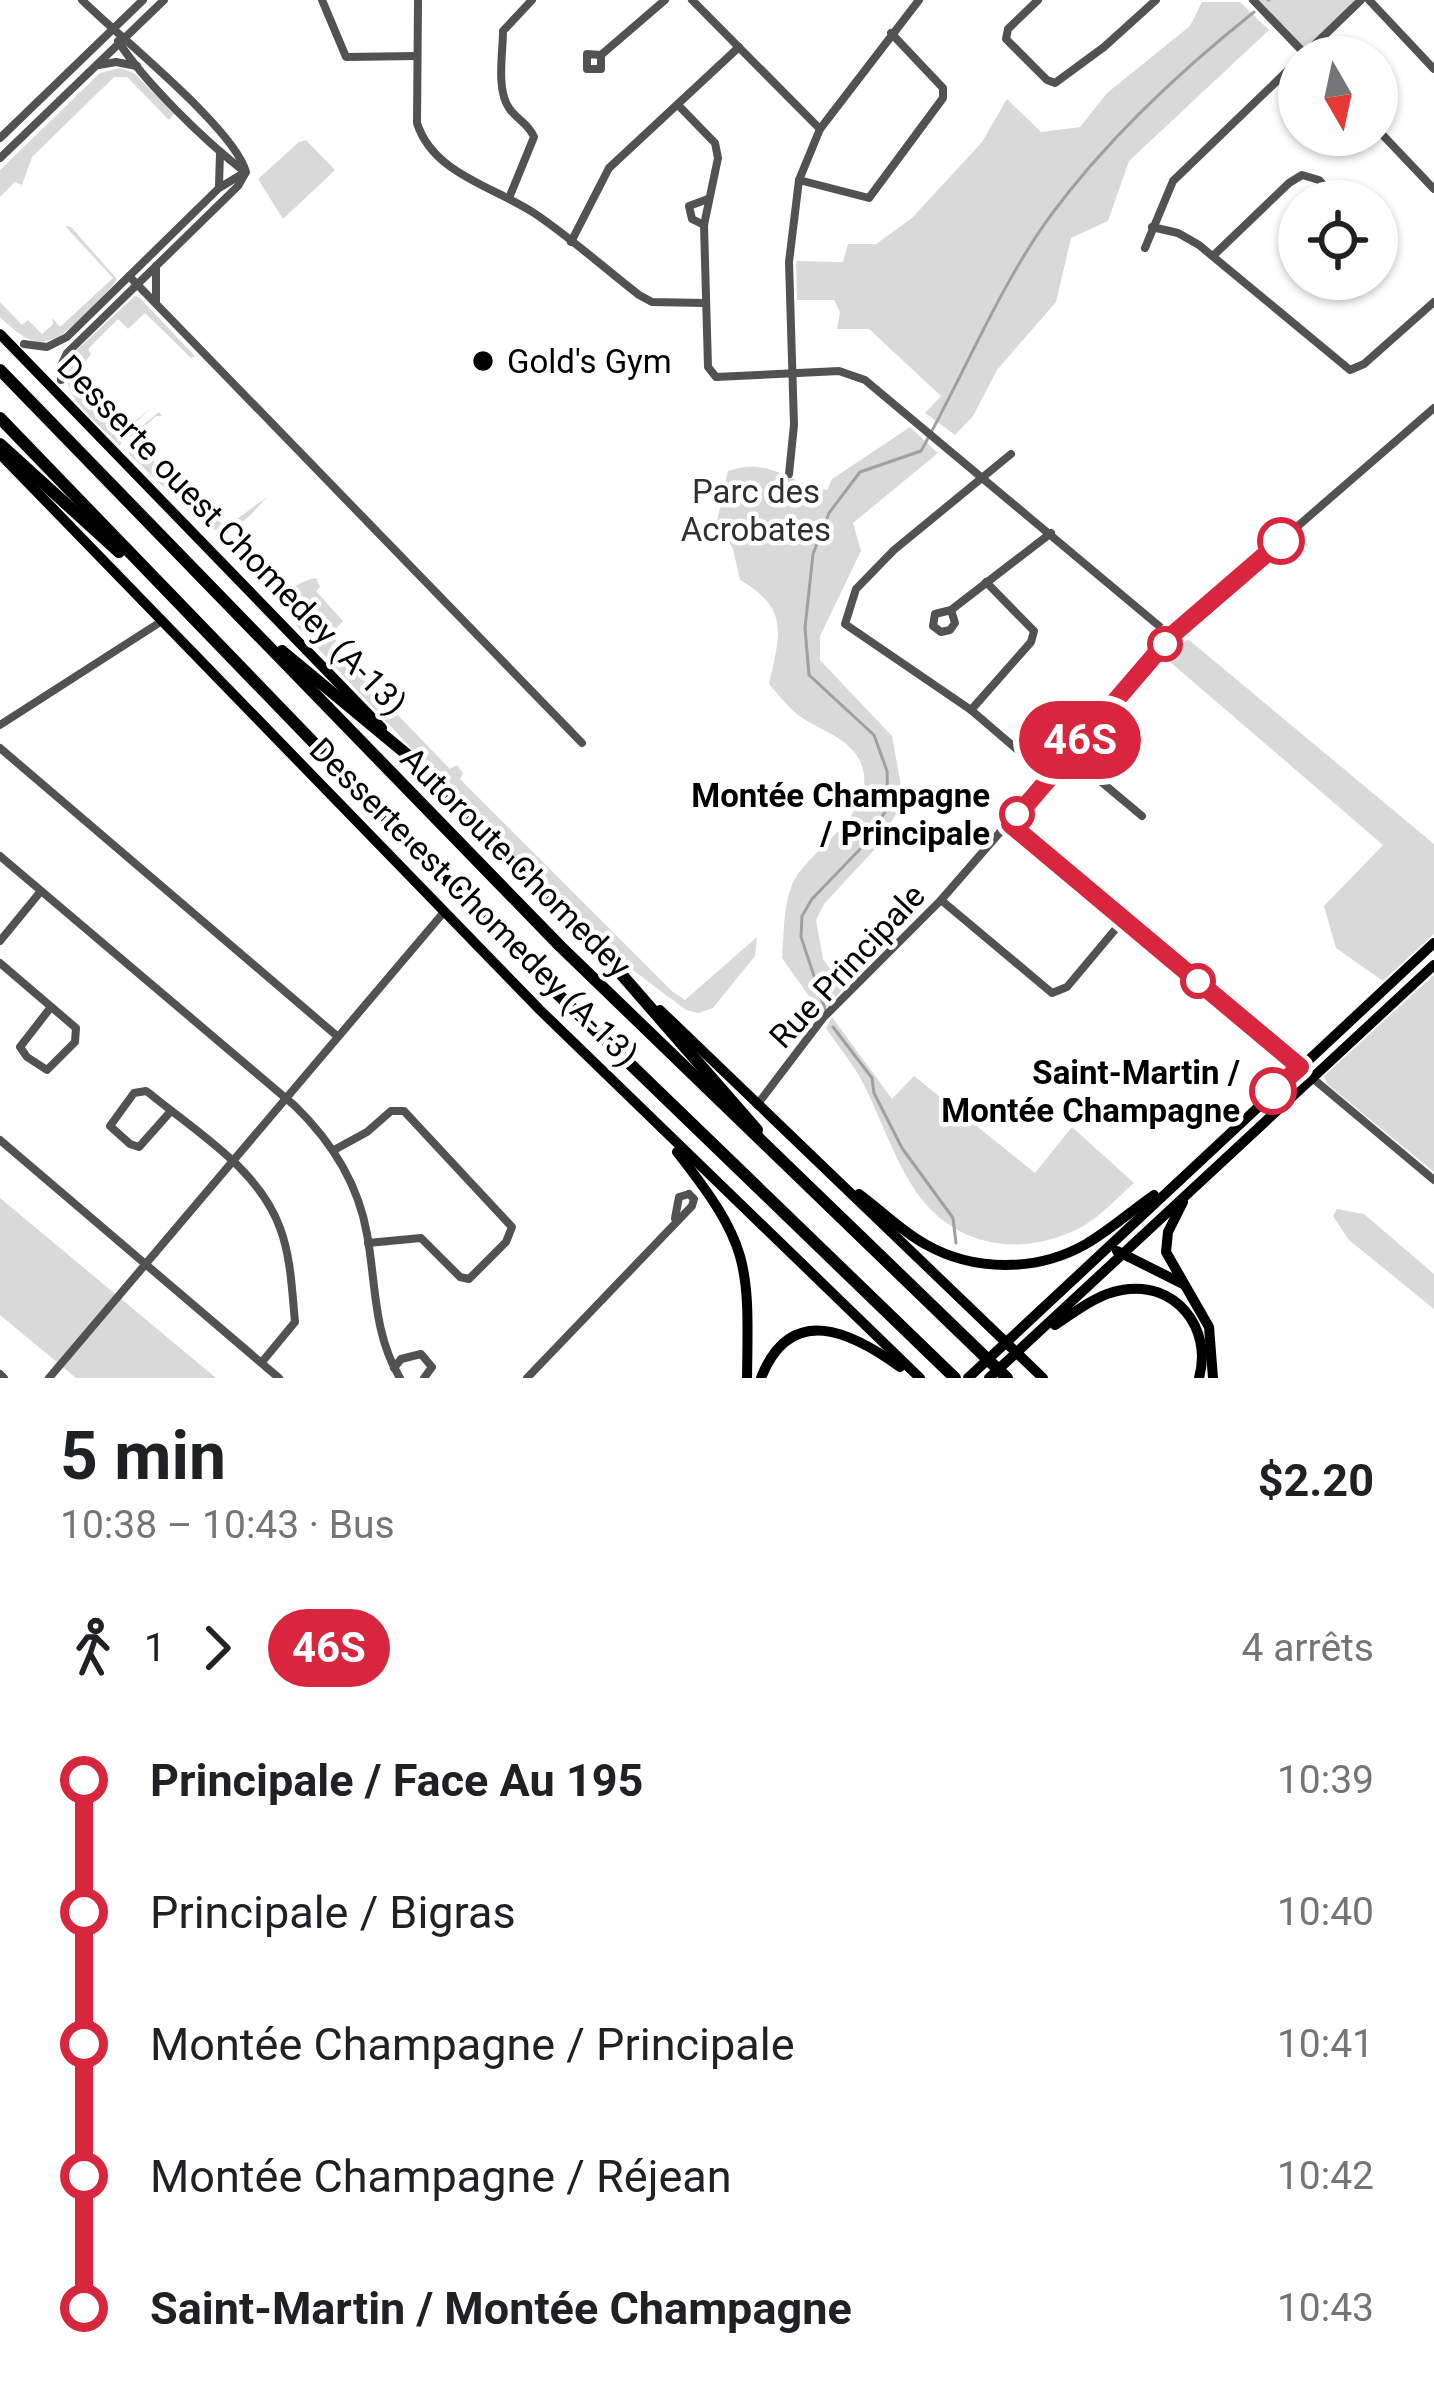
<!DOCTYPE html>
<html lang="fr">
<head>
<meta charset="utf-8">
<style>
	body { margin:0; font-family:Roboto,sans-serif; background:#f6f6f6; color:#202124; height:100vh; display:flex; flex-direction:column; font-size:45px; white-space:nowrap }
	* { box-sizing:border-box; margin:0 }
	p { font-size:39px; color:#757577 }
	.icon { flex:none; width:66px; height:66px; fill:none; stroke:currentColor; stroke-width:2; stroke-linecap:round; stroke-linejoin:round }
	.map { position:relative; height:1378px; overflow:hidden }
	.sheet { display:flex; flex-direction:column; background:#fff; flex:1 }
	.sheet>* { flex:none }
	.badge { padding:0 24px; border-radius:39px; font-size:42px; line-height:78px }
	.needle { width:78px; rotate:171deg }
	.controls { position:absolute; left:1278px; top:36px; display:grid; gap:24px }
	.controls a { display:grid; place-items:center; width:120px; height:120px; border-radius:50%; background:#fff; box-shadow:0 3px 9px #0004; font-size:60px }
	.map>.badge { position:absolute; translate:-50% -50%; box-shadow:0 0 0 6px #fff }
	.legs { display:flex; align-items:center; gap:18px; height:132px; padding:0 60px; font-size:39px }
	.legs p { margin-inline-start:auto }
	.summary { display:flex; align-items:center; justify-content:space-between; height:204px; padding:0 60px }
	h1 { font-size:66px; font-weight:700; line-height:90px }
	ul { padding:0 60px; list-style:none }
	li { display:flex; align-items:center; gap:42px; height:132px; font-size:45px }
	li i { display:grid; place-items:center; width:18px; height:100%; margin:0 15px; background:currentColor }
	li i::after { content:''; width:30px; height:30px; margin:-15px; border:9px solid; border-radius:50%; background:#fff }
	li p { margin-inline-start:auto }
	li:first-child i { background:linear-gradient(#0000 50%,currentColor 0) }
	li:last-child i { background:linear-gradient(currentColor 50%,#0000 0) }
	.map>svg:first-child { display:block }
</style>
</head>
<body>
<div class="map">
<svg width="1434" height="1378" viewBox="0 0 1434 1378">
	<rect width="100%" height="100%" fill="#fff"/>
	<!-- green -->
	<g fill="#d9d9d9">
		<polygon points="1253,0 1361,0 1304,52"/>
		<polygon points="1202,2 1240,2 1269,30 1129,161 1108,221 1071,238 1056,302 997,370 973,416 955,435 925,413 941,396 869,329 837,329 840,312 834,300 797,300 796,261 843,262 848,244 876,244 912,218 982,142 1007,99 1041,132 1080,127 1107,93 1190,26"/>
		<polygon points="120,68 134,73 174,114 169,120 127,77 114,77 32,157 22,185 15,182 0,197 0,170 100,73"/>
		<polygon points="306,140 335,170 283,219 258,179 299,142"/>
		<path d="M 65,226 L 71,227 L 117,279 C 108,293 95,304 83,316 C 50,349 34,351 0,317 L 0,302 L 22,325 L 28,320 L 42,334 L 53,324 L 52,318 L 60,327 L 113,278 Z"/>
		<path d="M 135,296 L 139,297 L 195,356 L 191,358 L 145,313 L 128,329 L 118,319 L 88,349 L 91,354 L 76,374 L 97,396 L 90,405 L 115,431 L 121,426 L 125,429 L 151,408 L 125,432 L 120,446 C 98,422 55,394 68,358 Z"/>
		<path d="M 159,412 L 162,416 L 156,416 L 136,434 L 136,443 L 207,515 L 212,512 L 221,523 L 230,524 L 267,497 C 248,517 236,536 207,528 L 129,454 L 131,435 Z"/>
		<path d="M 910,427 L 938,453 L 853,523 L 861,551 L 820,636 L 820,660 L 892,736 L 902,791 L 898,811 L 874,850 L 824,904 L 816,920 L 823,959 L 844,988 L 821,1013 L 782,958 C 784,935 783,906 792,885 C 808,848 883,813 860,761 C 848,737 821,731 801,717 C 789,709 779,695 769,684 C 780,634 790,609 740,580 L 733,549 L 717,521 L 728,471 C 769,456 790,484 827,490 L 832,479 Z"/>
		<path d="M 316,578 L 320,587 L 316,591 L 343,621 L 331,634 L 336,641 L 331,646 L 450,769 L 457,765 L 463,773 L 460,779 L 673,992 L 685,1000 L 757,937 L 755,956 L 713,1008 L 698,1013 L 686,1010 L 634,971 L 495,838 L 296,625 C 283,598 285,585 316,578 Z"/>
		<polygon points="1183,635 1434,844 1434,934 1383,981 1336,948 1324,906 1383,845 1162,655"/>
		<polygon points="1434,975 1434,1172 1327,1084 1324,1076"/>
		<path d="M 832,1017 L 892,1099 L 914,1076 L 1035,1173 L 1072,1127 L 1134,1183 C 1118,1197 1103,1214 1085,1225 C 1025,1259 954,1249 915,1190 C 891,1154 879,1111 858,1074 C 848,1058 836,1043 826,1028 Z"/>
		<polygon points="0,1198 216,1378 76,1378 0,1315"/>
		<polygon points="1337,1209 1364,1214 1434,1274 1434,1309 1349,1240 1333,1216"/>
	</g>
	<g fill="none" stroke-linecap="round" stroke-linejoin="round">
		<!-- stream -->
		<g stroke="#a0a0a0" stroke-width="3">
			<polyline points="1268,0 1269,0"/>
			<path d="M 825,1009 L 801,937 L 802,916 L 812,899 L 865,844 L 888,807 L 887,771 L 874,735 L 809,675 L 805,628 L 813,554 L 829,513 L 860,472 L 921,451 C 963,376 1001,283 1051,215 C 1108,138 1180,71 1254,12"/>
			<polyline points="833,1027 872,1078 874,1093 902,1148 953,1218 956,1243"/>
		</g>
		<!-- minor -->
		<g stroke="#525252" stroke-width="8">
			<polyline points="322,0 346,57 417,56"/>
			<path d="M 418,0 L 417,123 C 433,174 495,187 534,213 C 570,237 604,268 639,295 L 652,302 L 704,303"/>
			<polyline points="692,0 820,129"/>
			<polyline points="1038,0 1008,29 1006,39 1047,80 1055,83 1104,47 1156,0"/>
			<polyline points="1253,0 1308,57"/>
			<polyline points="1369,0 1434,69"/>
			<path d="M 118,41 C 145,83 206,142 245,172"/>
			<polyline points="601,55 601,69 587,69 587,54 601,55 665,0"/>
			<polyline points="99,65 116,62 137,66"/>
			<polyline points="678,105 715,143 718,158 704,225 708,367 716,377 839,371 865,380 1171,636"/>
			<polyline points="1377,129 1434,189"/>
			<polyline points="0,138 143,0"/>
			<polyline points="0,158 164,0"/>
			<polyline points="799,180 869,198 943,98 943,88 891,33"/>
			<polyline points="219,186 220,153"/>
			<path d="M 509,198 L 534,137 C 528,123 517,120 509,108 C 496,89 503,53 503,31 L 532,0"/>
			<polyline points="704,225 692,219 689,206 708,199"/>
			<polyline points="1152,227 1178,233 1199,245 1350,370 1364,364 1434,302"/>
			<polyline points="571,242 609,168 739,47"/>
			<polyline points="1145,248 1173,181 1361,0"/>
			<polyline points="1213,256 1289,183 1302,175 1319,180 1338,201"/>
			<polyline points="129,276 582,743"/>
			<polyline points="156,302 156,266"/>
			<polyline points="24,344 47,347 67,337 219,188 244,173"/>
			<path d="M 61,380 L 61,366 L 67,353 L 238,186 L 246,172 C 234,128 119,37 82,0"/>
			<polyline points="1011,454 894,550 856,589 845,624 971,710 1048,776"/>
			<polyline points="789,474 794,425 789,262 799,180 820,129 919,0"/>
			<polyline points="951,610 955,623 950,630 941,632 933,626 935,614 951,610 1051,533"/>
			<polyline points="971,710 1031,642 1034,631 986,582"/>
			<polyline points="0,725 162,621"/>
			<polyline points="0,748 337,1036"/>
			<polyline points="1068,754 1142,816"/>
			<polyline points="1009,824 1434,1180"/>
			<path d="M 0,856 L 295,1106 C 331,1141 358,1183 367,1234 C 376,1282 373,1334 400,1378"/>
			<polyline points="941,900 1052,993 1067,987 1124,919"/>
			<polyline points="0,941 41,891"/>
			<polyline points="0,963 76,1028 75,1042 47,1070 27,1057 20,1047 51,1007"/>
			<polyline points="757,1105 823,1018 941,900 1171,636 1434,408"/>
			<path d="M 171,1111 L 139,1147 L 130,1144 L 110,1126 L 134,1093 L 146,1091 L 149,1093 C 195,1131 259,1169 280,1228 C 291,1257 292,1291 295,1322 L 262,1362"/>
			<polyline points="0,1140 279,1378"/>
			<polyline points="334,1150 367,1132 391,1111 404,1111 512,1227 506,1242 469,1279 460,1277 421,1238 368,1243"/>
			<polyline points="675,1218 679,1197 689,1194"/>
			<polyline points="394,1368 401,1359 421,1354 432,1367 424,1378"/>
			<polyline points="0,1374 4,1378"/>
			<polyline points="49,1378 444,912"/>
			<polyline points="527,1378 692,1206 694,1199 689,1194"/>
		</g>
		<!-- major -->
		<g stroke="#000" stroke-width="10">
			<polyline points="0,334 382,728"/>
			<polyline points="0,454 540,1010 920,1378"/>
			<polyline points="407,754 612,964"/>
			<polyline points="660,1010 1043,1378"/>
			<path d="M 677,1152 C 750,1245 749,1263 747,1378"/>
			<path d="M 859,1194 C 881,1210 901,1231 925,1244 C 974,1272 1037,1272 1086,1244 C 1110,1230 1131,1211 1154,1195"/>
			<polyline points="1183,1202 1168,1232 1166,1252 1209,1327 1213,1378"/>
			<polyline points="1117,1251 1183,1284"/>
			<path d="M 1055,1325 C 1075,1312 1097,1294 1122,1290 C 1175,1280 1213,1328 1199,1378"/>
			<path d="M 761,1378 C 791,1301 853,1333 900,1367"/>
			<polyline points="968,1378 1434,943"/>
			<polyline points="989,1378 1434,965"/>
		</g>
		<!-- highway -->
		<g stroke="#000" stroke-width="12">
			<polyline points="0,370 560,946 1007,1378"/>
			<polyline points="0,418 540,977 955,1378"/>
			<polyline points="0,444 119,552"/>
			<polyline points="282,651 410,757"/>
			<polyline points="608,959 757,1130"/>
		</g>
	</g>
	<g fill="none" stroke-linecap="round" stroke-linejoin="round">
		<defs>
			<polyline id="line-1" points="1273,1091 1300,1067 1010,824 1171,636 1281,541"/>
		</defs>
		<!-- line-1 casing -->
		<use href="#line-1" stroke="#fff" stroke-width="27"/>
		<!-- line-1 -->
		<use href="#line-1" stroke="#d7263d" stroke-width="18"/>
	</g>
	<!-- markers -->
	<circle fill="#000" stroke="#fff" stroke-width="4.5" cx="483" cy="361" r="12"/>
	<g fill="#fff" stroke="#d7263d" stroke-width="6">
		<circle cx="1281" cy="541" r="21"/>
		<circle cx="1165" cy="644" r="15"/>
		<circle cx="1017" cy="814" r="15"/>
		<circle cx="1198" cy="981" r="15"/>
		<circle cx="1273" cy="1091" r="21"/>
	</g>
	<g text-anchor="middle" dominant-baseline="central" stroke-width="9" stroke-linejoin="round" paint-order="stroke">
		<!-- poi labels -->
		<g font-size="33" fill="#000" stroke="#fff" text-anchor="start">
			<text x="507" y="361">Gold's Gym</text>
		</g>
		<!-- park labels -->
		<g font-size="33" fill="#303030" stroke="#fff">
			<text x="756" y="491">Parc des<tspan x="756" dy="38">Acrobates</tspan></text>
		</g>
		<!-- street labels -->
		<g font-size="33" fill="#000" stroke="#fff">
			<text transform="translate(232 535) rotate(46)">Desserte ouest Chomedey (A-13)</text>
			<text transform="translate(516 862) rotate(45)">Autoroute Chomedey</text>
			<text transform="translate(474 902) rotate(45)">Desserte est Chomedey (A-13)</text>
			<text transform="translate(847 966) rotate(-47)">Rue Principale</text>
		</g>
		<!-- stop labels -->
		<g font-size="33" font-weight="bold" fill="#000" stroke="#fff" text-anchor="end">
			<text x="990" y="795">Montée Champagne<tspan x="990" dy="38">/ Principale</tspan></text>
			<text x="1240" y="1072">Saint-Martin /<tspan x="1240" dy="38">Montée Champagne</tspan></text>
		</g>
	</g>
</svg>
<div class="controls">
<a><svg class="needle" viewBox="-14 -14 28 28"><path d="M0-13l5 13h-10z" fill="#e53935"/><path d="M0 13l5-13h-10z" fill="#757577"/></svg></a>
<a><svg class="icon" aria-label="locate" viewBox="0 0 24 24"><circle cx="12" cy="12" r="6"/><path d="M12 2v4M12 18v4M2 12h4M18 12h4"/></svg></a>
</div>
<b class="badge" style="left:1080px;top:740px;background:#d7263d;color:#fff">46S</b>
</div>
<section class="sheet">
<div class="summary"><div><h1>5 min</h1><p>10:38 – 10:43 · Bus</p></div><b>$2.20</b></div>
<div class="legs"><svg class="icon" aria-label="walk" viewBox="0 0 24 24"><circle cx="13" cy="4" r="2"/><path d="M13 8l-2 6 4 7M11 14l-3 7M7 12l3-4h3l4 4"/></svg>1<svg class="icon" aria-label="forward" viewBox="0 0 24 24"><path d="M9 5l7 7-7 7"/></svg><b class="badge" style="background:#d7263d;color:#fff">46S</b><p>4 arrêts</p></div>
<ul>
<li><i style="color:#d7263d"></i><b>Principale / Face Au 195</b><p>10:39</p></li>
<li><i style="color:#d7263d"></i><span>Principale / Bigras</span><p>10:40</p></li>
<li><i style="color:#d7263d"></i><span>Montée Champagne / Principale</span><p>10:41</p></li>
<li><i style="color:#d7263d"></i><span>Montée Champagne / Réjean</span><p>10:42</p></li>
<li><i style="color:#d7263d"></i><b>Saint-Martin / Montée Champagne</b><p>10:43</p></li>
</ul>
</section>
</body>
</html>
